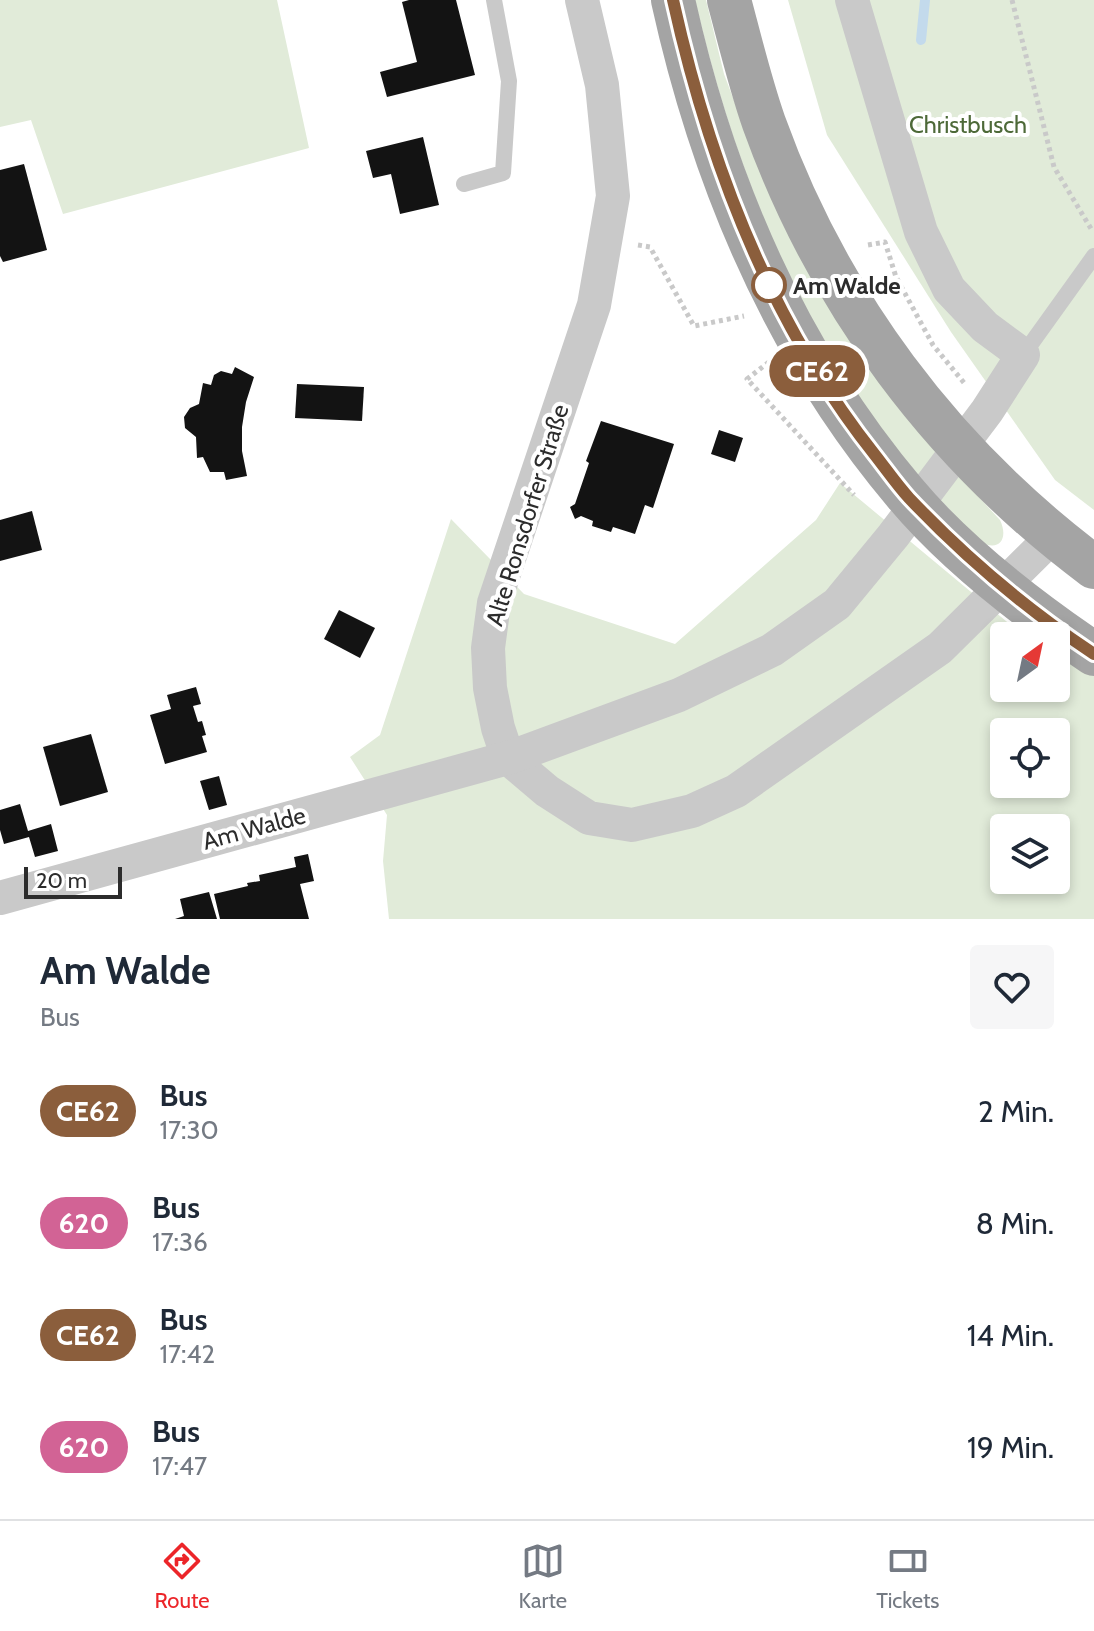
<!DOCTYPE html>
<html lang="de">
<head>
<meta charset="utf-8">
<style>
	body { margin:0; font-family:Cabin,sans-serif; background:#f6f6f7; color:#1f2937; height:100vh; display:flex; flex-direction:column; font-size:30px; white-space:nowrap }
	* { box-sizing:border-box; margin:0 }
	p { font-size:26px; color:#747a83 }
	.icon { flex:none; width:44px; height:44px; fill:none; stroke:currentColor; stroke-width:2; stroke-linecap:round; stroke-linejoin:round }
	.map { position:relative; height:919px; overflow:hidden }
	.details { display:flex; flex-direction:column; background:#fff; flex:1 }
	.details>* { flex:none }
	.badge { padding:0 16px; border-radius:26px; font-size:28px; line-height:52px }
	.needle { width:52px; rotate:33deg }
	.controls { position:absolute; left:990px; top:622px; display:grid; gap:16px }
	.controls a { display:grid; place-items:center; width:80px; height:80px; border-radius:8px; background:#fff; box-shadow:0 4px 12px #0003; font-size:40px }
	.scale { position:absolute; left:24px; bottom:20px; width:98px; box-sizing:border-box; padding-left:8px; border:4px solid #2c2c2c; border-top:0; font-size:22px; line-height:28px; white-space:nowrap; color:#2c2c2c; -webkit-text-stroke:6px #fff; paint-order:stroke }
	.map>.badge { position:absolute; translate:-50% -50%; box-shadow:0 0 0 4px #fff }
	.round { display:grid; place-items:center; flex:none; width:84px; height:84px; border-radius:8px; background:#f6f6f7 }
	.head { display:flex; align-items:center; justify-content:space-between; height:136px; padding:0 40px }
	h1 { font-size:38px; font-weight:700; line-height:60px }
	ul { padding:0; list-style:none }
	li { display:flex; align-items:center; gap:24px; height:112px; padding:0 40px }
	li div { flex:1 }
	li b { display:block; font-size:30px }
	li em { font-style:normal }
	li .badge { min-width:88px; font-weight:700; text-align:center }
	.tabs { display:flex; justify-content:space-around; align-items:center; height:112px; border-top:2px solid #e0e1e3; background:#fff; font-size:22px; color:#747a83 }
	.tabs a { display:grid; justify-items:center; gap:4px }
	.tabs .active { color:#ec2529 }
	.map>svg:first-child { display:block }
</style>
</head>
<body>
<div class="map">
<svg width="1094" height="919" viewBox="0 0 1094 919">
	<rect width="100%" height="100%" fill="#fff"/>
	<!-- green -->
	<g fill="#e1ebd9" fill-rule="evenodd">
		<polygon points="0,0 277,0 309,148 63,214 31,120 0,127"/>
		<path d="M 695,0 L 706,0 L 724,74 L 767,188 L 928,442 L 1000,520 C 1009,539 999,553 979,541 C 939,499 899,455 864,408 C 840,376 821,338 802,303 C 753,205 720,107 695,0 Z"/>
		<polygon points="788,0 1094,0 1094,510 1055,480 951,332 827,135"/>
		<path d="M 840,483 L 1024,636 L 1004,636 L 1004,688 L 1056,688 L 1056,655 L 1094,676 L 1094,919 L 389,919 L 383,861 L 387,815 L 350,757 L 380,735 L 451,519 L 524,594 L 675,644 L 816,520 ZM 1004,732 L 1056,732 L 1056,784 L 1004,784 ZM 1004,828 L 1056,828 L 1056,880 L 1004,880 Z"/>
	</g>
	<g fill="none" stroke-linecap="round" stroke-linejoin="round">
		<!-- stream -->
		<polyline stroke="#c3daec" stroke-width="10" points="921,40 925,0"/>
	</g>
	<!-- building -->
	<g fill="#131313">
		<polygon points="409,0 456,0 475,75 387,97 380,72 417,62 402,2"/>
		<polygon points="423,137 439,205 400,214 391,174 373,178 366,151"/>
		<polygon points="24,164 47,250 3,262 0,256 0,170"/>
		<polygon points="235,367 254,377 246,402 242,427 242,451 247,476 226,480 224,472 210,472 203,457 197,458 196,437 185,428 184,417 190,408 199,404 203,383 211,385 214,375 221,371 232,374"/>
		<polygon points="297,384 364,387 362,421 295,418"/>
		<polygon points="601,421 674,444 653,508 645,505 635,534 613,527 611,532 592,526 593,521 581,516 575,519 570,507 575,504 589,463 586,461"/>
		<polygon points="719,430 743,438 735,462 711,454"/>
		<polygon points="32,511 42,550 0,561 0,520"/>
		<polygon points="339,610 375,628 360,658 324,639"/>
		<polygon points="196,687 201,704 193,706 198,722 202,721 206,735 202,736 207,752 165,764 150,715 171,709 167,695"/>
		<polygon points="91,734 108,792 60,806 43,747"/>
		<polygon points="219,776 227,805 209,810 200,781"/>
		<polygon points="20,804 28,831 51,824 58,851 35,857 29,837 4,844 0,830 0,810"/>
		<polygon points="308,854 314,881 300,884 309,919 220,919 214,894 248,886 247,883 260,881 259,875 296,867 294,857"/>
		<polygon points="209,892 217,919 175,919 184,916 180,899"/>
	</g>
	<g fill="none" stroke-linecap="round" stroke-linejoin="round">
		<!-- path -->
		<g stroke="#c9c9c9" stroke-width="5" stroke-dasharray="4 4" stroke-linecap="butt">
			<polyline points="1012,0 1054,167 1093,232"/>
			<polyline points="638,245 650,247 694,326 744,316"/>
			<polyline points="868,245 885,242 896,277 933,345 965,384"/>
			<polyline points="769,362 747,379 854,495"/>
		</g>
		<!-- service -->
		<g stroke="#c9c9c9" stroke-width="16">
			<polyline points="464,184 503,173 509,81 494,0"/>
			<polyline points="1023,355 1094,256"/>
		</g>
		<!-- minor -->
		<g stroke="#c9c9c9" stroke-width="34">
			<polyline points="582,0 602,85 613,196 594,305 494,603 488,648 490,688 498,728 508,758 547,791 589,818 632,825 692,811 736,791 940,648 1053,536"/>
			<polyline points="0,898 508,758 679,695 772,650 837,604 893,536 987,411 1023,355 985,327 949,289 921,232 852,0"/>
		</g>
		<!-- primary -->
		<g stroke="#a4a4a4" stroke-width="44">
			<path d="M 673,0 C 713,181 785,351 905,493 C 956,554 1029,610 1094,654"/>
			<path d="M 729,0 C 740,41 750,83 764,123 C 828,301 942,454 1094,567"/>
		</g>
	</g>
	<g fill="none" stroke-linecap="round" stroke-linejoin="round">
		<defs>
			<path id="line" d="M 673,0 C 709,163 771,324 875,455 C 886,469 897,485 909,498 C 965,557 1026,609 1094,654"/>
		</defs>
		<!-- line casing -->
		<use href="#line" stroke="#fff" stroke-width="18"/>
		<!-- line -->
		<use href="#line" stroke="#8b5e3c" stroke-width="12"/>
	</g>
	<!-- markers -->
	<circle fill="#fff" stroke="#8b5e3c" stroke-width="4" cx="769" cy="285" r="16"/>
	<g text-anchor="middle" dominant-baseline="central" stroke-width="8" stroke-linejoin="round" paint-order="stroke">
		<!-- park labels -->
		<g font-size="24" fill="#4d6938" stroke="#fff">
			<text x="968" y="124">Christbusch</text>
		</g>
		<!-- stop labels -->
		<g font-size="24" font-weight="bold" fill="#2c2c2c" stroke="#fff" text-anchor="start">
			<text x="793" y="285">Am Walde</text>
		</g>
		<!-- street labels -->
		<g font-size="24" fill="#2c2c2c" stroke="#fff">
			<text transform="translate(527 515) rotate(-73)">Alte Ronsdorfer Straße</text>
			<text transform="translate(254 828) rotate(-15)">Am Walde</text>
		</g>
	</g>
</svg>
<div class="controls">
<a><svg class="needle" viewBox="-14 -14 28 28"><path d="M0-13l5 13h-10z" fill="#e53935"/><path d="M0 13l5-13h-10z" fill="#747a83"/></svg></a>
<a><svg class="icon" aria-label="locate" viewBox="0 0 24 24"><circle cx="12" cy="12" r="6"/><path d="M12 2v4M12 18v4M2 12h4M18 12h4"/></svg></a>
<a><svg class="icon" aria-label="layers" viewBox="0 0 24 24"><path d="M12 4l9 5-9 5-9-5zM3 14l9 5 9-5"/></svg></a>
</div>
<div class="scale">20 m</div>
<b class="badge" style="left:817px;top:371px;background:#8b5e3c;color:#fff">CE62</b>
</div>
<section class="details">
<div class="head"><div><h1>Am Walde</h1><p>Bus</p></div><a class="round"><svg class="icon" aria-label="heart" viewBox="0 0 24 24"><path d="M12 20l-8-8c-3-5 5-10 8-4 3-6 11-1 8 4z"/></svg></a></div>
<ul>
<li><span class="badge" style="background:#8b5e3c;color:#fff">CE62</span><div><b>Bus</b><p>17:30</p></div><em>2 Min.</em></li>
<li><span class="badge" style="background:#d26395;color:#fff">620</span><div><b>Bus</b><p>17:36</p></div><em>8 Min.</em></li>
<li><span class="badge" style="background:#8b5e3c;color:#fff">CE62</span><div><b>Bus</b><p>17:42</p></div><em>14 Min.</em></li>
<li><span class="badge" style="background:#d26395;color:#fff">620</span><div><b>Bus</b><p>17:47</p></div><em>19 Min.</em></li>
</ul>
</section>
<nav class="tabs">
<a class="active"><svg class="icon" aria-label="directions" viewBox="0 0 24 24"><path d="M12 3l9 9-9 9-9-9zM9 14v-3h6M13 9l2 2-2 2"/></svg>Route</a>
<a><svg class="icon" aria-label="map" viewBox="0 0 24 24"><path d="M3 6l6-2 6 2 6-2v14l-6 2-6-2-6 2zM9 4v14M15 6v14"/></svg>Karte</a>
<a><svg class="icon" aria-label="tickets" viewBox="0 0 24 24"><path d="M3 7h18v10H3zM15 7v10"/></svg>Tickets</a>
</nav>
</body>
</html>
